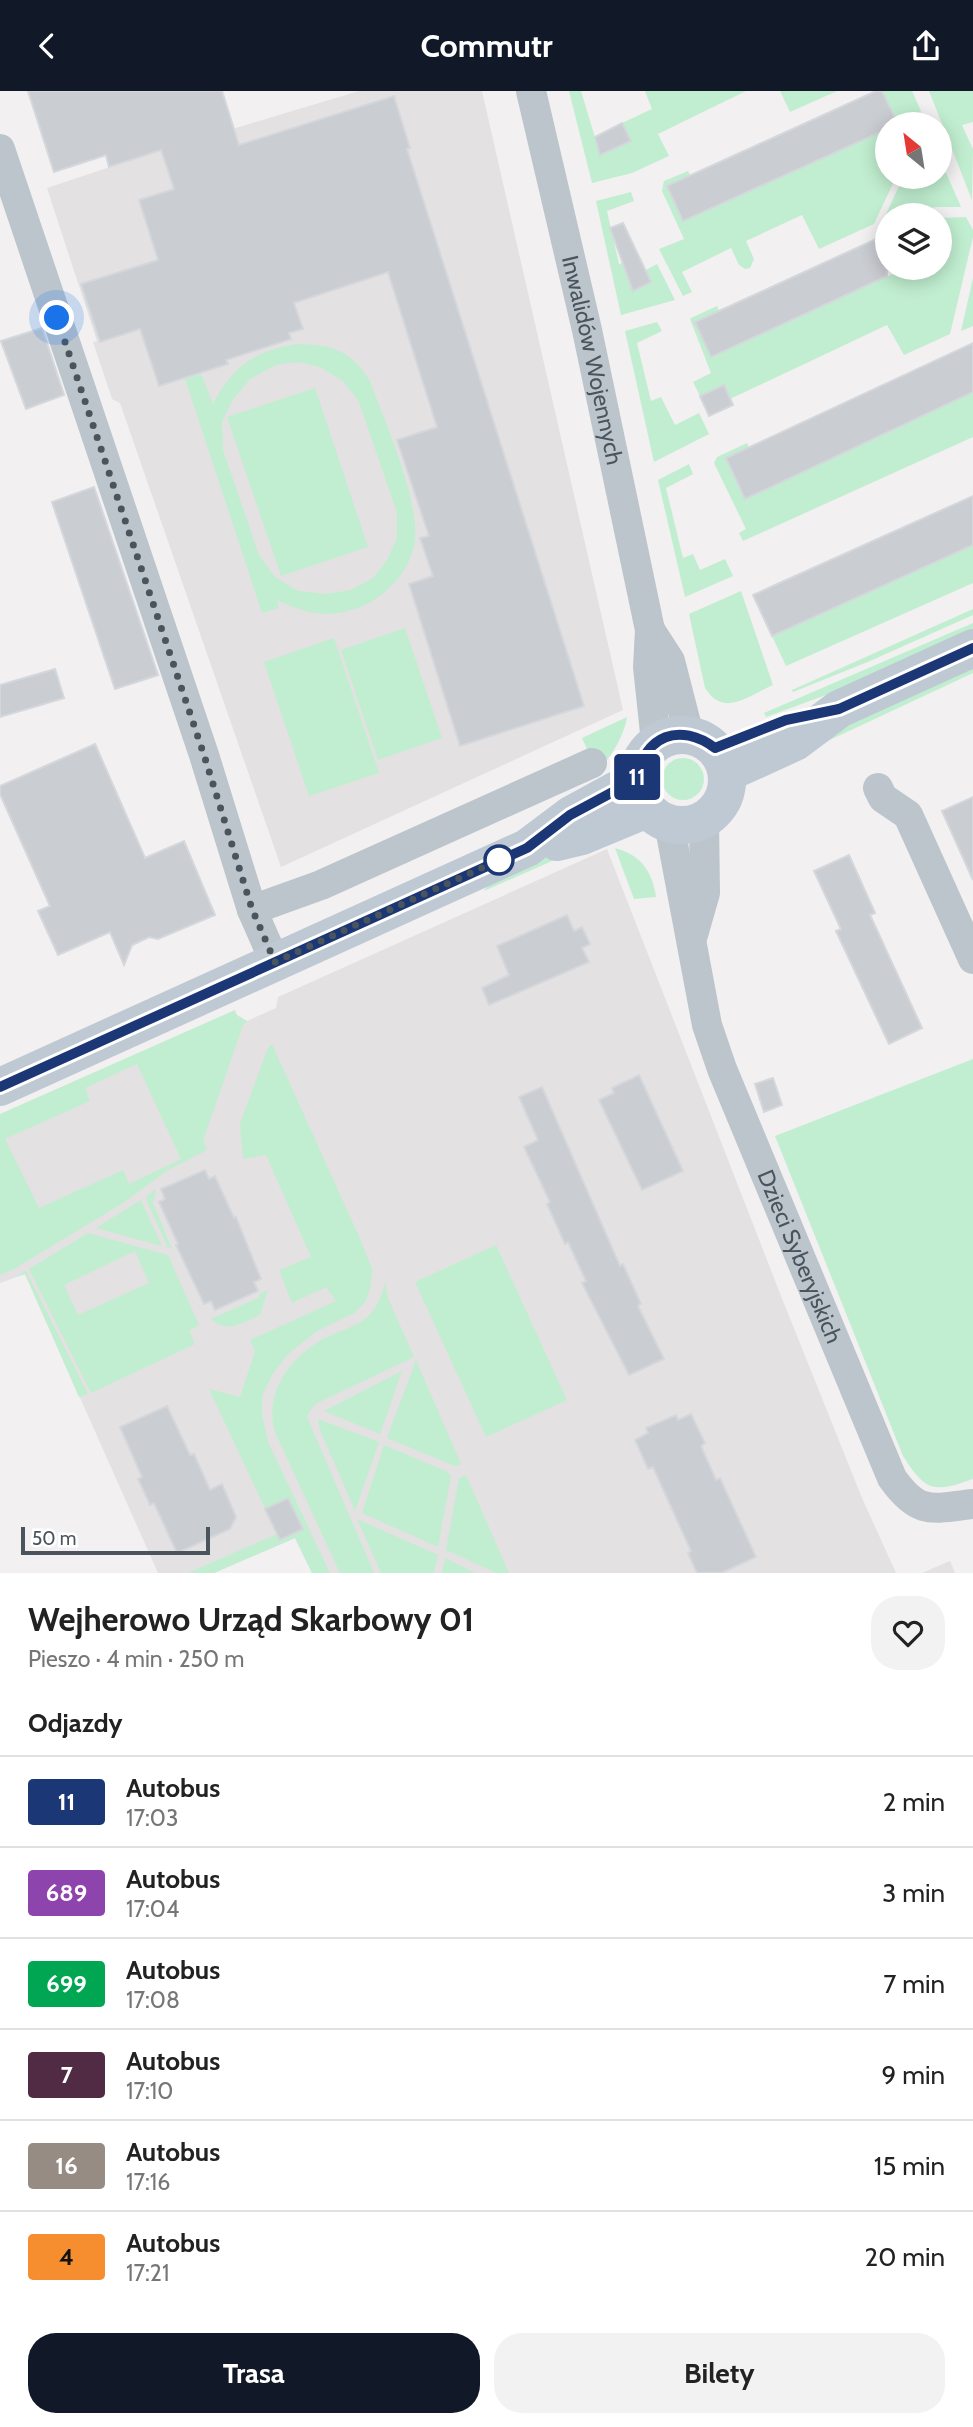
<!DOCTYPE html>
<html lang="pl">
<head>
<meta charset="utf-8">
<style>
	body { margin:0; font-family:Cabin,sans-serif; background:#f2f2f2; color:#222; height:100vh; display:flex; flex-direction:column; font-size:26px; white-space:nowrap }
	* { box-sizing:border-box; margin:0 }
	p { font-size:23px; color:#767676 }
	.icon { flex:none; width:38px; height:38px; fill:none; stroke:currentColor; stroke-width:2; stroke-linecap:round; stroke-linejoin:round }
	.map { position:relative; height:1482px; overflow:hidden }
	.drawer { display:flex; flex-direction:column; background:#fff; flex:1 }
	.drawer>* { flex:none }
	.badge { padding:0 14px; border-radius:5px; font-size:24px; line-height:46px }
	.needle { width:46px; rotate:330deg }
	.tools { position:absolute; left:875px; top:21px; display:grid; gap:14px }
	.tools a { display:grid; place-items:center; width:77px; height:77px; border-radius:50%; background:#fff; box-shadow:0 4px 18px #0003; font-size:35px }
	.scale { position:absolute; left:21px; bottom:18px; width:189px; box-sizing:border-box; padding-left:7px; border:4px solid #49545d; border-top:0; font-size:19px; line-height:24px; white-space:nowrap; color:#49545d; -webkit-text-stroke:5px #fff; paint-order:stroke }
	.you { position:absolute; width:35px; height:35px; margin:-18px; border:5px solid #fff; border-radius:50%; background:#1a73e8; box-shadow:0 0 0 10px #1a73e833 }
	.map>.badge { position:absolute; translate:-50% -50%; box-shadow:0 0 0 4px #fff }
	h2 { padding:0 28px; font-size:26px; line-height:63px }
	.round { display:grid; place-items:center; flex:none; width:74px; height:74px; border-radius:28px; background:#f2f2f2 }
	.headline { display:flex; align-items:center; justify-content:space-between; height:119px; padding:0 28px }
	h1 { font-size:33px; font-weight:800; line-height:52px }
	.cta { display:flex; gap:14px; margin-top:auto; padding:14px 28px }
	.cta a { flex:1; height:80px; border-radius:28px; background:#111827; color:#fff; font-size:28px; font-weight:800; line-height:80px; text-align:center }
	.cta a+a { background:#f2f2f2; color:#222 }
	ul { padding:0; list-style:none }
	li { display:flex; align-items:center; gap:21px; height:91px; padding:0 28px; border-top:2px solid #e0e0e0 }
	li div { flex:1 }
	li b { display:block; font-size:26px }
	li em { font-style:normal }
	li .badge { min-width:77px; font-weight:700; text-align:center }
	header { display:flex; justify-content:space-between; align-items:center; height:91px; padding:0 28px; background:#111827; color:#fff; font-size:32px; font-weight:800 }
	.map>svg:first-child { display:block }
</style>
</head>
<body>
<header><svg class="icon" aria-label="back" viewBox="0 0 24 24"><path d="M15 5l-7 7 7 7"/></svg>Commutr<svg class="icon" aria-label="share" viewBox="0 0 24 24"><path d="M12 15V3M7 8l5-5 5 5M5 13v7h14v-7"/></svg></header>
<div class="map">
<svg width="973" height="1482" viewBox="0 0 973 1482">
	<rect width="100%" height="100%" fill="#f2f0f0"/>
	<!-- education -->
	<g fill="#e3e1e2">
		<polygon points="359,0 482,0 623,619 281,776 120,312 112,308 93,251 97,250 47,97 149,63"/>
		<polygon points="607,758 781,1205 862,1407 896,1482 312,1482 295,1447 214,1482 158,1482 25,1183 0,1192 0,1029 236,923 247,930 276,917 278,906"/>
		<polygon points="950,1470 955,1482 922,1482"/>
	</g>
	<!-- green -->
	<g fill="#c1eed0" fill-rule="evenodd">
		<polygon points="569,0 581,0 600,63 622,32 652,18 645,0 746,0 658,43 669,65 632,82 592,92"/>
		<polygon points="780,0 837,0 790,21"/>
		<polygon points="882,0 912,0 924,27 921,33 897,33"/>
		<polygon points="929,0 973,0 973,31 962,34 973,58 972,109"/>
		<polygon points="887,38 887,86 896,86 874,133 819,158 802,124 746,150 754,168 750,177 745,178 739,174 731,157 682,181 692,201 683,205 659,158 684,148 662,100 664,90 688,80 690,84 667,95 683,130"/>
		<polygon points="940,68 961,116 936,116 887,124 887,128 883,130 903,86 940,86"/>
		<polygon points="631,101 634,110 607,120 619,173 622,172 633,200 651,191 646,179 657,173 675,209 621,224 596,110"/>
		<polygon points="966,126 973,139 973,146 950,243 904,264 887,234 730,308 723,294 700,305 693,291 711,282 690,228 691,227 717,215 719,220 695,231 712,265 906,177 940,177 940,127"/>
		<polygon points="973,187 973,235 961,240"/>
		<polygon points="657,231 662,240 637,252 651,310 661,306 675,334 699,322 709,343 654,371 625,240"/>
		<path d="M 296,253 C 332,254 350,258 370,290 C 384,329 423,415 414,455 C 409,479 390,500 369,512 C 334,529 311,525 277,509 L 279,517 L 262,522 L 185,288 L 201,283 L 213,313 C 232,275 255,260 296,253 ZM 298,271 L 320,276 L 343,290 L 359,311 L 397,422 L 397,447 L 387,469 L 373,487 L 351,499 L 326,503 L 298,500 L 275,486 L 259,464 L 223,359 L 222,331 L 232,310 L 250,288 L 276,274 Z"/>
		<polygon points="315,297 368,456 281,485 227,326"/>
		<polygon points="973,301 973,346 743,450 739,442 746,438 714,372 717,366 747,352 749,357 726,367 745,408"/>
		<polygon points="689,373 693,383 666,397 683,467 693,463 700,479 725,468 733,485 685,506 658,389"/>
		<polygon points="973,454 973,492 786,575 772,545"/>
		<path d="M 741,500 L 773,594 C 748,605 724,627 705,597 L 689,523 Z"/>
		<polygon points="973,518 973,524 870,570 793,601 792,599"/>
		<polygon points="973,532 973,540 856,593 766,626 764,622"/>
		<polygon points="405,537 442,647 378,669 341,559"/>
		<polygon points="334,547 379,682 309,705 264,571"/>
		<polygon points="973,575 973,582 787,669 853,632"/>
		<path d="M 627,626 C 624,646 610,667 597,681 L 582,647 Z"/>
		<circle cx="683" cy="688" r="21"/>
		<path d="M 576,757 L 577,759 L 484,800 C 492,783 556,764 576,757 Z"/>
		<path d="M 615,757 C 641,764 652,780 656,806 L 634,808 Z"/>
		<path d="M 235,919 L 237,925 L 247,930 L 243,934 L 203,1050 L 207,1059 L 168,1079 L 123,1112 L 14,1178 L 0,1184 L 0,1023 ZM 137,973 L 181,1068 L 129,1093 L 123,1079 L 39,1117 L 5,1048 L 90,1010 L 85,997 Z"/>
		<polygon points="272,953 361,1150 372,1178 371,1194 366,1210 354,1222 317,1240 288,1263 272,1284 262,1305 262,1324 268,1351 330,1482 312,1482 295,1447 214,1482 188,1482 277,1443 209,1298 240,1306 255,1260 250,1249 336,1210 326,1196 292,1212 279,1179 311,1166 266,1064 243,1068 240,1032 268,957"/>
		<path d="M 973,968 L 973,1388 C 934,1402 926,1401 903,1365 L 775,1045 Z"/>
		<polygon points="156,1098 153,1112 172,1158 168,1157 146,1108 147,1105"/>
		<polygon points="141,1109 162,1155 96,1137"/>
		<path d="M 88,1142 L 168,1164 L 199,1234 L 189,1240 L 195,1253 L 91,1302 L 29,1178 ZM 135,1160 L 149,1192 L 78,1224 L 64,1194 Z"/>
		<polygon points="496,1154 567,1309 486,1346 415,1191"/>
		<polygon points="26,1180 88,1303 79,1306 25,1183 15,1186"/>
		<path d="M 385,1191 L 388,1207 L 414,1266 L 317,1312 L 310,1319 L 307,1326 L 374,1482 L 340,1482 L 275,1341 C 265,1305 285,1273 315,1253 C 348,1232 375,1239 385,1191 Z"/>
		<path d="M 268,1199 L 260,1224 C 242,1232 228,1243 211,1228 L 260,1206 L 259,1203 Z"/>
		<polygon points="416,1269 461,1373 455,1375 387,1347"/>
		<polygon points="402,1280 380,1343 324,1320"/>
		<polygon points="318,1328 379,1351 355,1420 320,1339"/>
		<polygon points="384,1354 448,1381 451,1385 438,1456 362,1422"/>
		<polygon points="466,1384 509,1482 497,1482 446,1459 459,1387"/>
		<polygon points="357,1428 438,1464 434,1482 381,1482"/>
		<polygon points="445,1467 475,1482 442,1482"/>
	</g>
	<!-- building -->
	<g fill="#cacdd2" stroke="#d4d7db" stroke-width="2">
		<polygon points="28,0 222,0 239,54 394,5 410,57 407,58 584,615 460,655 409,493 433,485 420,447 429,445 397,349 437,336 388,181 294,212 303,238 289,242 291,248 226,269 228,273 159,295 140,238 100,251 81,193 158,169 139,109 174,98 161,59 109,76 106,64 54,81"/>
		<polygon points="876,0 882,0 898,33 887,33 887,38 683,130 667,95"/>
		<polygon points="622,32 631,50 600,64 595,46"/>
		<polygon points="623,132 651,191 633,200 610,137"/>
		<polygon points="887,143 887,185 711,266 695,231"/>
		<polygon points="42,237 64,304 26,318 1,250"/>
		<polygon points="973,252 973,301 745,408 726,367"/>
		<polygon points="724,294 733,314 709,325 700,305"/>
		<polygon points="94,396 158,584 115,598 52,411"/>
		<polygon points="973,405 973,454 772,545 753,504"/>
		<polygon points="55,578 64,607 0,626 0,594"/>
		<polygon points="95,653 145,767 184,750 215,824 158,848 149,846 132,854 124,874 110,841 58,864 38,820 50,815 0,703 0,695"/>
		<polygon points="973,706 973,789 942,720"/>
		<polygon points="849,764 875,822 870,824 922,937 889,953 836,840 841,838 814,780"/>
		<polygon points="567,824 574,840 582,836 590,853 582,857 589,871 489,914 482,897 509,884 497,855"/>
		<polygon points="639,984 683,1080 642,1099 599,1009 614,1002 612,997"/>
		<polygon points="773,987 782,1014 764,1021 755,993"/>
		<polygon points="542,996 620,1175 623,1173 641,1213 638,1215 664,1268 629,1284 582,1192 586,1190 568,1151 565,1153 547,1113 550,1111 524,1056 538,1049 519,1006"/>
		<polygon points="205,1079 209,1088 215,1085 234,1127 236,1126 261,1188 254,1191 258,1200 215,1219 211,1210 204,1213 176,1154 178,1153 159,1111 165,1108 161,1098"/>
		<polygon points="167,1315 190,1364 194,1363 210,1399 222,1393 236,1426 230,1438 177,1462 154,1412 150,1414 138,1388 142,1386 120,1336"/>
		<polygon points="691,1323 705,1352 701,1355 716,1389 720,1387 756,1466 721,1482 697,1482 688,1462 691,1460 653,1376 648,1378 635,1349 648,1342 646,1337 676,1324 678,1329"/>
		<polygon points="288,1407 303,1438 280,1449 265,1418"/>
	</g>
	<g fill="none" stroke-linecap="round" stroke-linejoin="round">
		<!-- street -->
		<g stroke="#bcc5cc" stroke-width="30">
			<path id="s1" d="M 531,0 L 587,239 L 650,539 L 648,576 L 656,651"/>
			<polyline points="0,58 204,664 252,819 275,871"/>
			<polyline points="650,539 670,570 689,644"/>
			<polyline points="878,697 883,707 908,724 973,868"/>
			<path id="s2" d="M 669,732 L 707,934 L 722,978 L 892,1387 C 918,1424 931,1418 973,1413"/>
			<polyline points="252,819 321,794 592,672"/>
			<polyline points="693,844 705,802 704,728"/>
		</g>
		<!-- secondary -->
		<g stroke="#bfc9d3" stroke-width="38">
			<circle cx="682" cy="689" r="45"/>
			<polyline points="727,682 795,651 839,618 973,557"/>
			<polyline points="557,751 582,745 647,718"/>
			<polyline points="0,996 527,757 571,724 637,688"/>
		</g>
	</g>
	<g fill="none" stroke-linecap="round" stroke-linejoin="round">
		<defs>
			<path id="line" d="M 0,996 L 527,757 L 570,724 L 637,688 C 644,644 680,631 715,657 L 786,629 L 839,618 L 973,557"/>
		</defs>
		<!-- line casing -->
		<use href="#line" stroke="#fff" stroke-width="16"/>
		<!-- line -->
		<use href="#line" stroke="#1c3775" stroke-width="10"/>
		<!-- walk -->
		<polyline stroke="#49545d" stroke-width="7" stroke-dasharray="0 12.6" points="57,227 204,664 252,818 275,871 508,765 499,769"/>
	</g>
	<!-- markers -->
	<circle fill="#fff" stroke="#1c3775" stroke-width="3.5" cx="499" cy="769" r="14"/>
	<g text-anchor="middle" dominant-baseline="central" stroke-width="6" stroke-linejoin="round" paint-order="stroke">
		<!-- street labels -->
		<g font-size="23" fill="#49545d" stroke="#fff">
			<text stroke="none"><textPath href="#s1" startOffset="276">Inwalidów Wojennych</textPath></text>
			<text stroke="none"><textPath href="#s2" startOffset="455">Dzieci Syberyjskich</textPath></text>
		</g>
	</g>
</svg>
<div class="tools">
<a><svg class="needle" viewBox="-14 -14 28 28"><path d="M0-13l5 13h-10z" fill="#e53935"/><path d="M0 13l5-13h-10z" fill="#767676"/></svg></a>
<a><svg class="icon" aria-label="layers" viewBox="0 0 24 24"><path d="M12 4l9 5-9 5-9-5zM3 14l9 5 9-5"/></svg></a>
</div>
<div class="scale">50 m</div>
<div class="you" style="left:57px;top:227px"></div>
<b class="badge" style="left:637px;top:686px;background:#1c3775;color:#fff">11</b>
</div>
<section class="drawer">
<div class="headline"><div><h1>Wejherowo Urząd Skarbowy 01</h1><p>Pieszo · 4 min · 250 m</p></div><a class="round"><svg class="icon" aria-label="heart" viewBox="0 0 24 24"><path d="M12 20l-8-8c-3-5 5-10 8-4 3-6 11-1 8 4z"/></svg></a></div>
<h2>Odjazdy</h2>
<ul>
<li><span class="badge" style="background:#1c3775;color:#fff">11</span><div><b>Autobus</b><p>17:03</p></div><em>2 min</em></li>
<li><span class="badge" style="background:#8e44ad;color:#fff">689</span><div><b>Autobus</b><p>17:04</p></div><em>3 min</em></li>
<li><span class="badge" style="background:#00a651;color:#fff">699</span><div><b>Autobus</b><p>17:08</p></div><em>7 min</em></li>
<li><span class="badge" style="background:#512a44;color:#fff">7</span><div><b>Autobus</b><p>17:10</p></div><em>9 min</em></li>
<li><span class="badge" style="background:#968c83;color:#fff">16</span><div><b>Autobus</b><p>17:16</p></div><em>15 min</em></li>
<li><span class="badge" style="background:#f68d2e;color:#111">4</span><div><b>Autobus</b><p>17:21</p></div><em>20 min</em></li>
</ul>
<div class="cta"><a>Trasa</a><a>Bilety</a></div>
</section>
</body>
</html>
